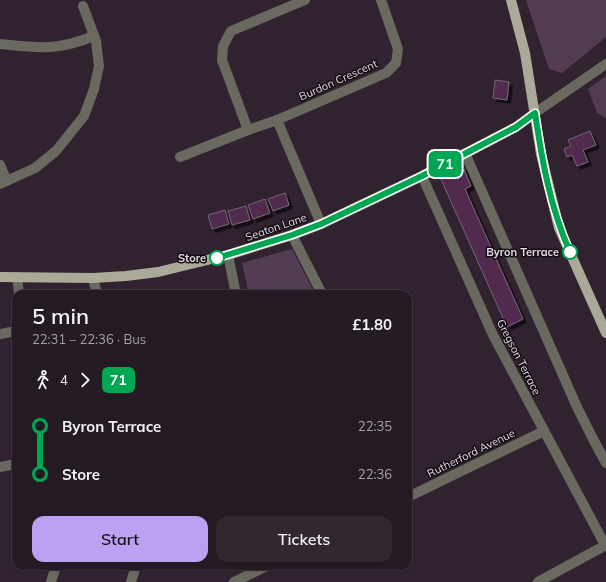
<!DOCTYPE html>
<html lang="en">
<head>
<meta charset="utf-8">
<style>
	body { margin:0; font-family:Mulish,sans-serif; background:#302730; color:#f1f3f6; height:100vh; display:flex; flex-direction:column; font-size:15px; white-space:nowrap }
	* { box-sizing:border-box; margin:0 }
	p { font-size:13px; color:#a3a1a6 }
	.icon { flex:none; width:22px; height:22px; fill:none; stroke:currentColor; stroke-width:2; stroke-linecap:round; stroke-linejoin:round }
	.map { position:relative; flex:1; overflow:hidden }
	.drawer { position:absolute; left:12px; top:290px; width:400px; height:280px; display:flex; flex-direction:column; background:#241a23; border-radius:12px; box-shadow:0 1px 3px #0004,0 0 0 1px #413841 }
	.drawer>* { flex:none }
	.badge { padding:0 8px; border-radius:6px; font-size:14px; line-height:26px }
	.map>.badge { position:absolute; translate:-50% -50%; box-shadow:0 0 0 2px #fff }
	.legs { display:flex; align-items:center; gap:6px; height:44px; padding:0 20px; font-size:13px }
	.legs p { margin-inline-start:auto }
	.head { display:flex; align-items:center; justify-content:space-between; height:68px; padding:0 20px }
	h1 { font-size:22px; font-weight:600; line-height:30px }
	.cta { display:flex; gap:8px; margin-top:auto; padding:8px 20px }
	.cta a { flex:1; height:46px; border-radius:12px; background:#bca0f2; color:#111; font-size:16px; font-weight:600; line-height:46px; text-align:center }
	.cta a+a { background:#302730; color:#f1f3f6 }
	ul { padding:0 20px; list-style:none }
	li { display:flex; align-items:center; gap:14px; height:48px; font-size:15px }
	li i { display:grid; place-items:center; width:6px; height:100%; margin:0 5px; background:currentColor }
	li i::after { content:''; width:10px; height:10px; margin:-5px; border:3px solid; border-radius:50%; background:#241a23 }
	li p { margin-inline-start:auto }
	li:first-child i { background:linear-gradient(#0000 50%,currentColor 0) }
	li:last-child i { background:linear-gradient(currentColor 50%,#0000 0) }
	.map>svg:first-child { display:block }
</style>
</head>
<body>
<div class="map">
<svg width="606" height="582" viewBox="0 0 606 582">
	<defs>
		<filter id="shadow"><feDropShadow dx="3.5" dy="3.5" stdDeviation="0" flood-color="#0009"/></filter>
	</defs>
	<rect width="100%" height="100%" fill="#30232f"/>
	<!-- green -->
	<g fill="#533c51">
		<polygon points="526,0 606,0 606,37 562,73 549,69"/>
		<polygon points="606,76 606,118 597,113 588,89"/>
		<polygon points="292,249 315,294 249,294 242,263"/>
	</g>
	<!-- building -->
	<g fill="#512c4f" stroke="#756573" filter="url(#shadow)">
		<polygon points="495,80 509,82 507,100 493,98"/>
		<polygon points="590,131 596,145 583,150 588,162 577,166 572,155 567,157 564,149 571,146 568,140"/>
		<polygon points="463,167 471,186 465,189 523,319 507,327 440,177"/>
		<polygon points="285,193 289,205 273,211 268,199"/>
		<polygon points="265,199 270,213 253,219 248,205"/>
		<polygon points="246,206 250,220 232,225 228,211"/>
		<polygon points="225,210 229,224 212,229 208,215"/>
	</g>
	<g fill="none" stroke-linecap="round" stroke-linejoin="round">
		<!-- minor -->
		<g stroke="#696960" stroke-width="10">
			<path d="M 0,44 C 38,48 57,51 94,36"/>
			<polyline points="535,113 606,64"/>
			<polyline points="277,120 321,224"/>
			<polyline points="248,130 222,60 223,46 231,31 305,0"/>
			<polyline points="465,153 577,407 593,439 606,463"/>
			<polyline points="180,157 248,130 277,120 386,73 396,63 398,49 381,0"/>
			<polyline points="0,165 7,181"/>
			<polyline points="422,176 493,335 605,545"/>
			<polyline points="0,184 35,168 56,151 84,116 94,89 99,66 96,41 83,6"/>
			<polyline points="292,235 322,294"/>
			<polyline points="228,255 236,294"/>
			<polyline points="17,277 19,294"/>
			<polyline points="93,278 97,294"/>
			<polyline points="0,334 16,331"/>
			<polyline points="0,467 16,464"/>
			<polyline points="408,497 544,431"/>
			<polyline points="51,582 56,566"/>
			<polyline points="131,582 136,566"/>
			<polyline points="234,582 267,566"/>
			<polyline points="538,582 606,545"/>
		</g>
		<!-- major -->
		<g stroke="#abaa98" stroke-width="10">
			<polyline points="511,0 525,53 541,154 559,228 606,333"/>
			<polyline points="0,277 93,278 126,276 158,272 228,255 292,235 321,224 422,176 516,127 535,113"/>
		</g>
	</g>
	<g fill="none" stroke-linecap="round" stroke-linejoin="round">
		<defs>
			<path id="line-1" d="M 217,258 L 292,235 L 321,224 L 422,176 L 516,127 L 535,113 C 542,160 550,207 570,252"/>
		</defs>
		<!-- line-1 casing -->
		<use href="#line-1" stroke="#fff" stroke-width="9"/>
		<!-- line-1 -->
		<use href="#line-1" stroke="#00a651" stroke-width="6"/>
	</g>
	<!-- markers -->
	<g fill="#fff" stroke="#00a651" stroke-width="2">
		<circle cx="570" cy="252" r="7"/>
		<circle cx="217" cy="258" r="7"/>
	</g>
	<g text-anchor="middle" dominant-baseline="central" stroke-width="3" stroke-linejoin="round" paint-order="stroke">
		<!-- street labels -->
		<g font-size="11" fill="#e2d8e1" stroke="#140e14">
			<text transform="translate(338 80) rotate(-24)">Burdon Crescent</text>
			<text transform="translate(276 227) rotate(-19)">Seaton Lane</text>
			<text transform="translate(519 357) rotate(63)">Gregson Terrace</text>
			<text transform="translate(471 453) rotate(-26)">Rutherford Avenue</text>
		</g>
		<!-- stop labels -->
		<g font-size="11" font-weight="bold" fill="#e2d8e1" stroke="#140e14" text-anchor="end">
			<text x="559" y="252">Byron Terrace</text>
			<text x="206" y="258">Store</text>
		</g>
	</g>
</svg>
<b class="badge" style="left:445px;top:164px;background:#00a651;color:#fff">71</b>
<section class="drawer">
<div class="head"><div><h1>5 min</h1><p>22:31 – 22:36 · Bus</p></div><b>£1.80</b></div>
<div class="legs"><svg class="icon" aria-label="walk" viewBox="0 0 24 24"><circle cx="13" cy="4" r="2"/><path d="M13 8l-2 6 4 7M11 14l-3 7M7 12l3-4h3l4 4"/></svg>4<svg class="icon" aria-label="forward" viewBox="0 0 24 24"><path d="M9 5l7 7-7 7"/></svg><b class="badge" style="background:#00a651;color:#fff">71</b></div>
<ul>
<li><i style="color:#00a651"></i><b>Byron Terrace</b><p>22:35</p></li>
<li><i style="color:#00a651"></i><b>Store</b><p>22:36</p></li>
</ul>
<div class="cta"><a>Start</a><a>Tickets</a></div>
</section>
</div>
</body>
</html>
